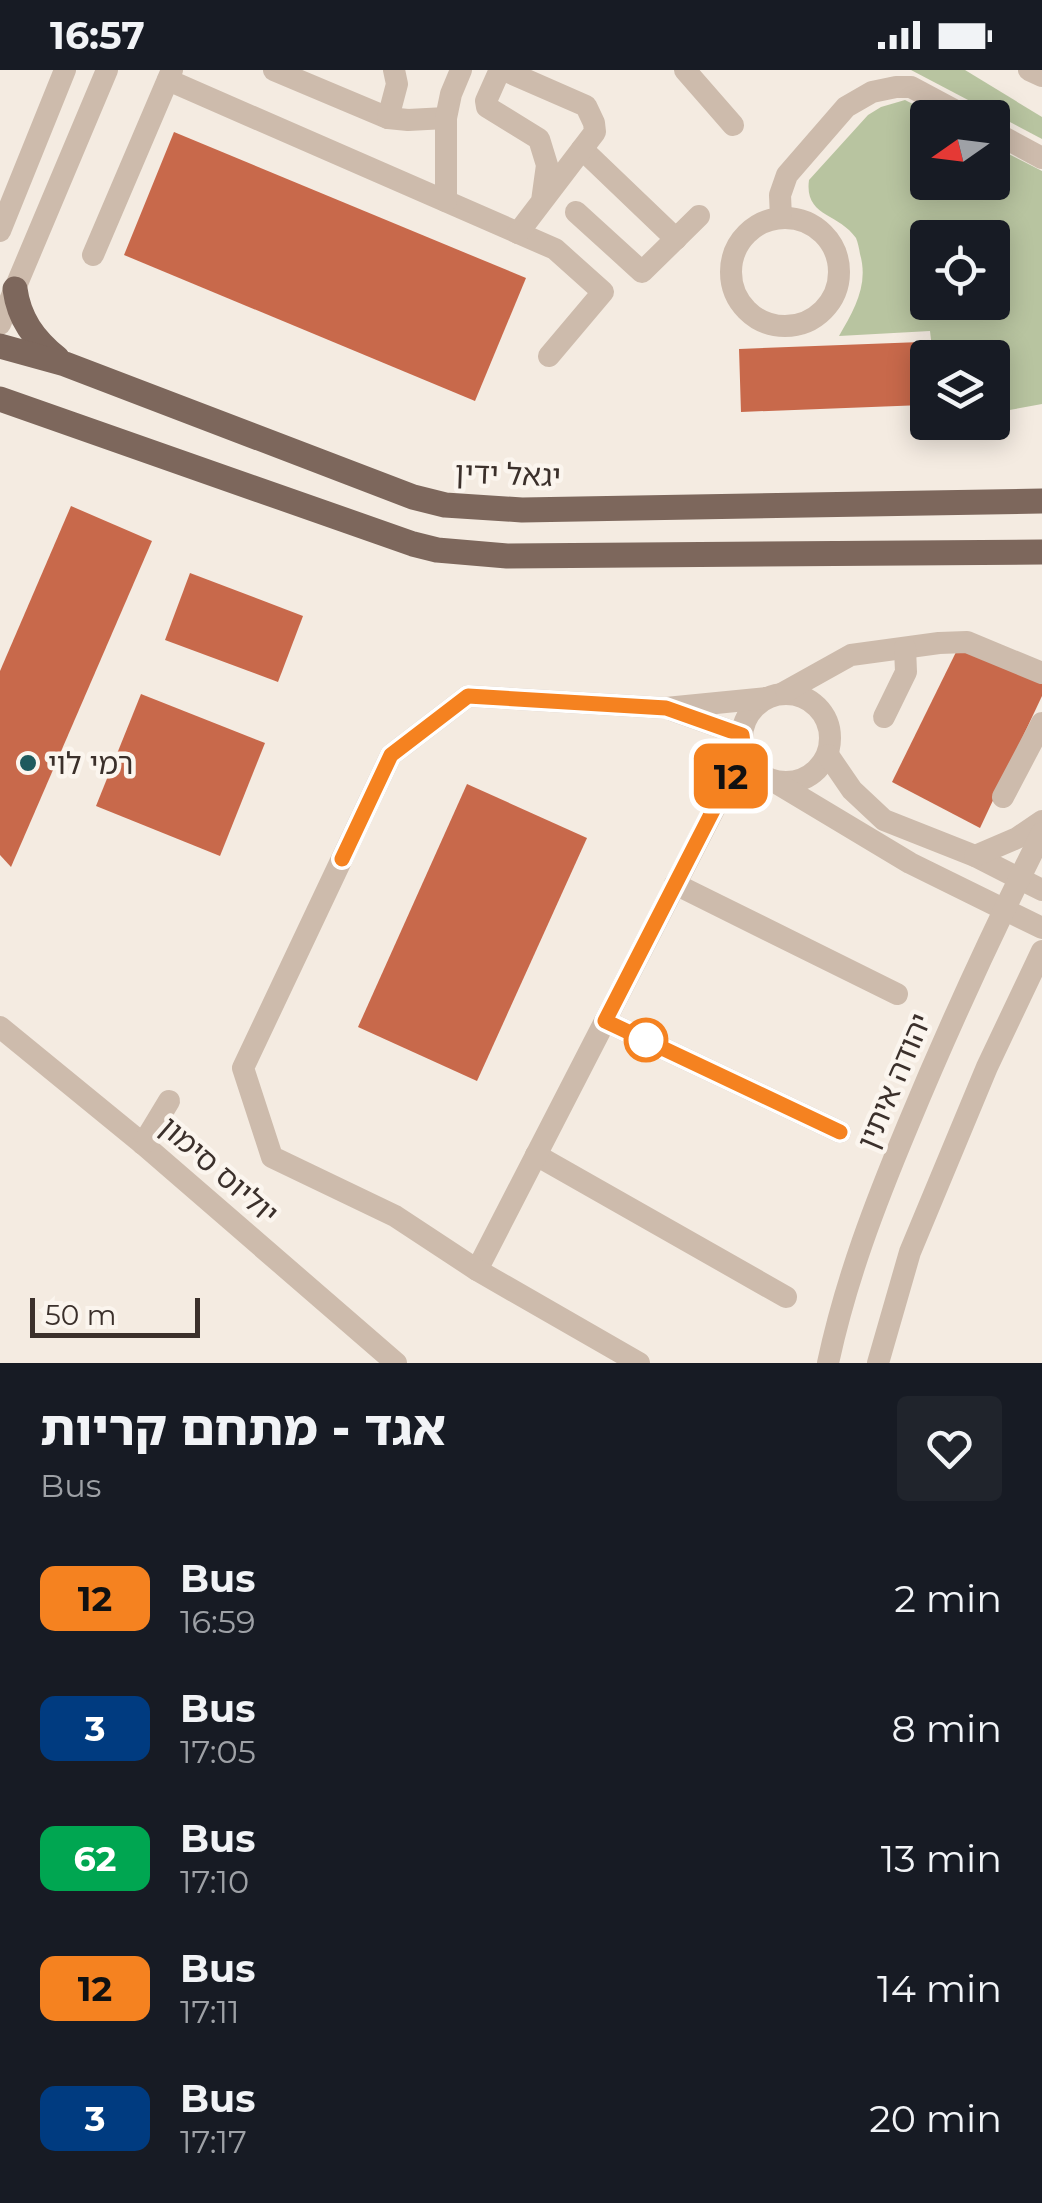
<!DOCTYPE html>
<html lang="en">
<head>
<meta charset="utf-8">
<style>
	body { margin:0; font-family:Montserrat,"Noto Sans Hebrew",sans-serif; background:#20242c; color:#f1f3f6; height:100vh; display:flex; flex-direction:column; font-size:38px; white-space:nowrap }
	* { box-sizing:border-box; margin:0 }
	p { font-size:32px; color:#9ea1a6 }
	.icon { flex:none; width:55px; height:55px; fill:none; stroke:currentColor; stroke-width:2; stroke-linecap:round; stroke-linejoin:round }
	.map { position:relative; height:1293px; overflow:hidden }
	.sheet { display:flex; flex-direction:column; background:#171b24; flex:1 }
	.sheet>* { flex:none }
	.badge { padding:0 20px; border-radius:15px; font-size:35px; line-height:65px }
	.needle { width:65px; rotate:256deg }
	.fabs { position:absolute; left:910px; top:30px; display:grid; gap:20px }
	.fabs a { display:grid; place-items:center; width:100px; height:100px; border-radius:10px; background:#171b24; box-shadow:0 5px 25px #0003; font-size:50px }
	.scale { position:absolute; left:30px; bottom:25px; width:170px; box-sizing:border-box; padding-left:10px; border:5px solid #3b302b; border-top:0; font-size:28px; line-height:35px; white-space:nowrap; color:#3b302b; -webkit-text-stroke:8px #fbf5ee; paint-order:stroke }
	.map>.badge { position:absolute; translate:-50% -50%; box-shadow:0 0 0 5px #fff }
	.round { display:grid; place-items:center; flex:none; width:105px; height:105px; border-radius:10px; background:#20242c }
	.summary { display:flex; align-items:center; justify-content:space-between; height:170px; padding:0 40px }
	h1 { font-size:48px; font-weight:800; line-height:75px }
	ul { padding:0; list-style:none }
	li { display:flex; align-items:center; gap:30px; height:130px; padding:0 40px }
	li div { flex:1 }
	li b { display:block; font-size:38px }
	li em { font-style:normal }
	li .badge { min-width:110px; font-weight:700; text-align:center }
	.status { display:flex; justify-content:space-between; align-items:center; height:70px; padding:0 50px; background:#171b24; direction:ltr }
	.status svg { height:28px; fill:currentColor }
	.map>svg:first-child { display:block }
</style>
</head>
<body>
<div class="status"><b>16:57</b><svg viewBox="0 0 49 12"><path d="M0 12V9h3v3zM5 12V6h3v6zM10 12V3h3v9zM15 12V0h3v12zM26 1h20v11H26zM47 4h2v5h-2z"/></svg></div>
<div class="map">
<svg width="1042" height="1293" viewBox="0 0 1042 1293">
	<rect width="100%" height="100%" fill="#f4ebe1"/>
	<!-- green -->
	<g fill="#b8c4a0" fill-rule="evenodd">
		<polygon points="911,0 965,0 1042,47 1042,69"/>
		<path d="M 905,30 L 938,47 L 928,48 L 928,112 L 992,112 L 993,76 L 1042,101 L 1042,334 L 993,343 L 992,288 L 933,287 L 930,261 L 839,266 C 854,240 869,215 860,184 C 859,178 858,173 856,168 C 839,143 804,147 809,110 L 868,45 L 881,37 ZM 928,168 L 992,168 L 992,232 L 928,232 Z"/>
	</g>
	<!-- building -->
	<g fill="#c8694b">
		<polygon points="174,62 526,208 475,331 124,185"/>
		<polygon points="921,272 923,335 741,342 739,279"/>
		<polygon points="71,436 152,471 11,797 0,785 0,601"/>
		<polygon points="190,503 303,546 278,612 165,570"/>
		<polygon points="960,574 1042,614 1042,626 980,758 892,712"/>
		<polygon points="141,624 265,673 220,786 96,736"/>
		<polygon points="467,714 587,768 477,1011 358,957"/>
	</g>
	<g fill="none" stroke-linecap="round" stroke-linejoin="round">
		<!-- minor -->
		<g stroke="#cdbbac" stroke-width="22">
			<polyline points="274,0 388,48 408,50 446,48"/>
			<polyline points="685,0 733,55"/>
			<polyline points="1029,0 1042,6"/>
			<polyline points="168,10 555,179 603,222 549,286"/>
			<polyline points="388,48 397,14 394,0"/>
			<polyline points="992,61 1042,88"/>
			<polyline points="582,79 676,169"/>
			<polyline points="446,131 446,48 451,24 461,0"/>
			<polyline points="576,142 642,202 699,146"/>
			<circle cx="785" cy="202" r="54"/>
			<polyline points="781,148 780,125 787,105 846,37 872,22 896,17 911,17 969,48"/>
			<polyline points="0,161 65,0"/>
			<polyline points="518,163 595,62 594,53 586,36 506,1 498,4 486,31 487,37 539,69 547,95 542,131"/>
			<polyline points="93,185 172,0"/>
			<polyline points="0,254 107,0"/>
			<circle cx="786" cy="668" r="44"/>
			<polyline points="781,624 851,585 939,573 967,572 1042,603"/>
			<polyline points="674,641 742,665"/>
			<polyline points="884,647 906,602 905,578"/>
			<polyline points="828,685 852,720 884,750 975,786 1042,820"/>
			<polyline points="775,712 910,793 1042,858"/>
			<polyline points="1003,727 1042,653"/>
			<polyline points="975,786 1017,768 1042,751"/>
			<polyline points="675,814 897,924"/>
			<polyline points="605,951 840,1062"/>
			<polyline points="0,957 143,1074 396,1293"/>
			<polyline points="143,1074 169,1031"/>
			<polyline points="536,1085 786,1227"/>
			<polyline points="477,1200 744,681"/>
			<polyline points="639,1293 477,1200 395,1146 272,1087 243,998 391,685 468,626 666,638 766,628"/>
			<path d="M 828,1293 C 846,1209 875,1134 908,1055 C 949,956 994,859 1042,763"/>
			<polyline points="878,1293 910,1182 987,997 1042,881"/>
		</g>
		<!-- major -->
		<g stroke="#7d675c" stroke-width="25">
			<path d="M 15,219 C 19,249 34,269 57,288"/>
			<polyline points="0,276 65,294 413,427 445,435 522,440 1042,431"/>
			<polyline points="0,329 413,474 437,480 507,486 1042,482"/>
		</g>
	</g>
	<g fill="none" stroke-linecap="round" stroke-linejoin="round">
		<defs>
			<polyline id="line" points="342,789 391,685 468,626 666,638 742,665 744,680 605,951 840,1062"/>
		</defs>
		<!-- line casing -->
		<use href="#line" stroke="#fff" stroke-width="22"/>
		<!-- line -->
		<use href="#line" stroke="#f58220" stroke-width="15"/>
	</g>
	<!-- markers -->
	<circle fill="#1f5a5e" stroke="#fbf5ee" stroke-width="4" cx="28" cy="693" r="10"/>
	<circle fill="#fff" stroke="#f58220" stroke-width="5" cx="646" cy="970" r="20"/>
	<g text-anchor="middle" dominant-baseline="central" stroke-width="9" stroke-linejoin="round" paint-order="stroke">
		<!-- street labels -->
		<g font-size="30" fill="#3b302b" stroke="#fbf5ee">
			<text transform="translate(508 404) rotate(2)">יגאל ידין</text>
			<text transform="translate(894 1011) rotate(-67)">יהודה איתין</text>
			<text transform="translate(219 1100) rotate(41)">יוליוס סימון</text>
		</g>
		<!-- poi labels -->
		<g font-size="30" fill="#3b302b" stroke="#fbf5ee" text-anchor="start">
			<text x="48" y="693">רמי לוי</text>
		</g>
	</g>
</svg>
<div class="fabs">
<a><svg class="needle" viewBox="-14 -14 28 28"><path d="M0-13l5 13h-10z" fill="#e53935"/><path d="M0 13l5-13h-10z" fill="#9ea1a6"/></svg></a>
<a><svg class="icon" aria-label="locate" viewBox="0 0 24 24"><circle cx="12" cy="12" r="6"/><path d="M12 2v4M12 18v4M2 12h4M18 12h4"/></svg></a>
<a><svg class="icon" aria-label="layers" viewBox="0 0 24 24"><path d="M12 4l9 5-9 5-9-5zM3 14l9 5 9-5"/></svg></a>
</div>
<div class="scale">50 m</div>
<b class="badge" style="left:731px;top:706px;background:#f58220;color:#111">12</b>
</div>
<section class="sheet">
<div class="summary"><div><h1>אגד - מתחם קריות</h1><p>Bus</p></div><a class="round"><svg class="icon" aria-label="heart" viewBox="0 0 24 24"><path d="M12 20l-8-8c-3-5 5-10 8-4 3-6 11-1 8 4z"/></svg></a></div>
<ul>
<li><span class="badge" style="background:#f58220;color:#111">12</span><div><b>Bus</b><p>16:59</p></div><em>2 min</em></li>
<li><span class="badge" style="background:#003b80;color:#fff">3</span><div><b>Bus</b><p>17:05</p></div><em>8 min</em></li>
<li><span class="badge" style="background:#00a651;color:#fff">62</span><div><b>Bus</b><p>17:10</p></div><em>13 min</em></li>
<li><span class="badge" style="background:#f58220;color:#111">12</span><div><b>Bus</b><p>17:11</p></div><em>14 min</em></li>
<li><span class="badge" style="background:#003b80;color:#fff">3</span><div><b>Bus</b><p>17:17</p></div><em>20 min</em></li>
</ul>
</section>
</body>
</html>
